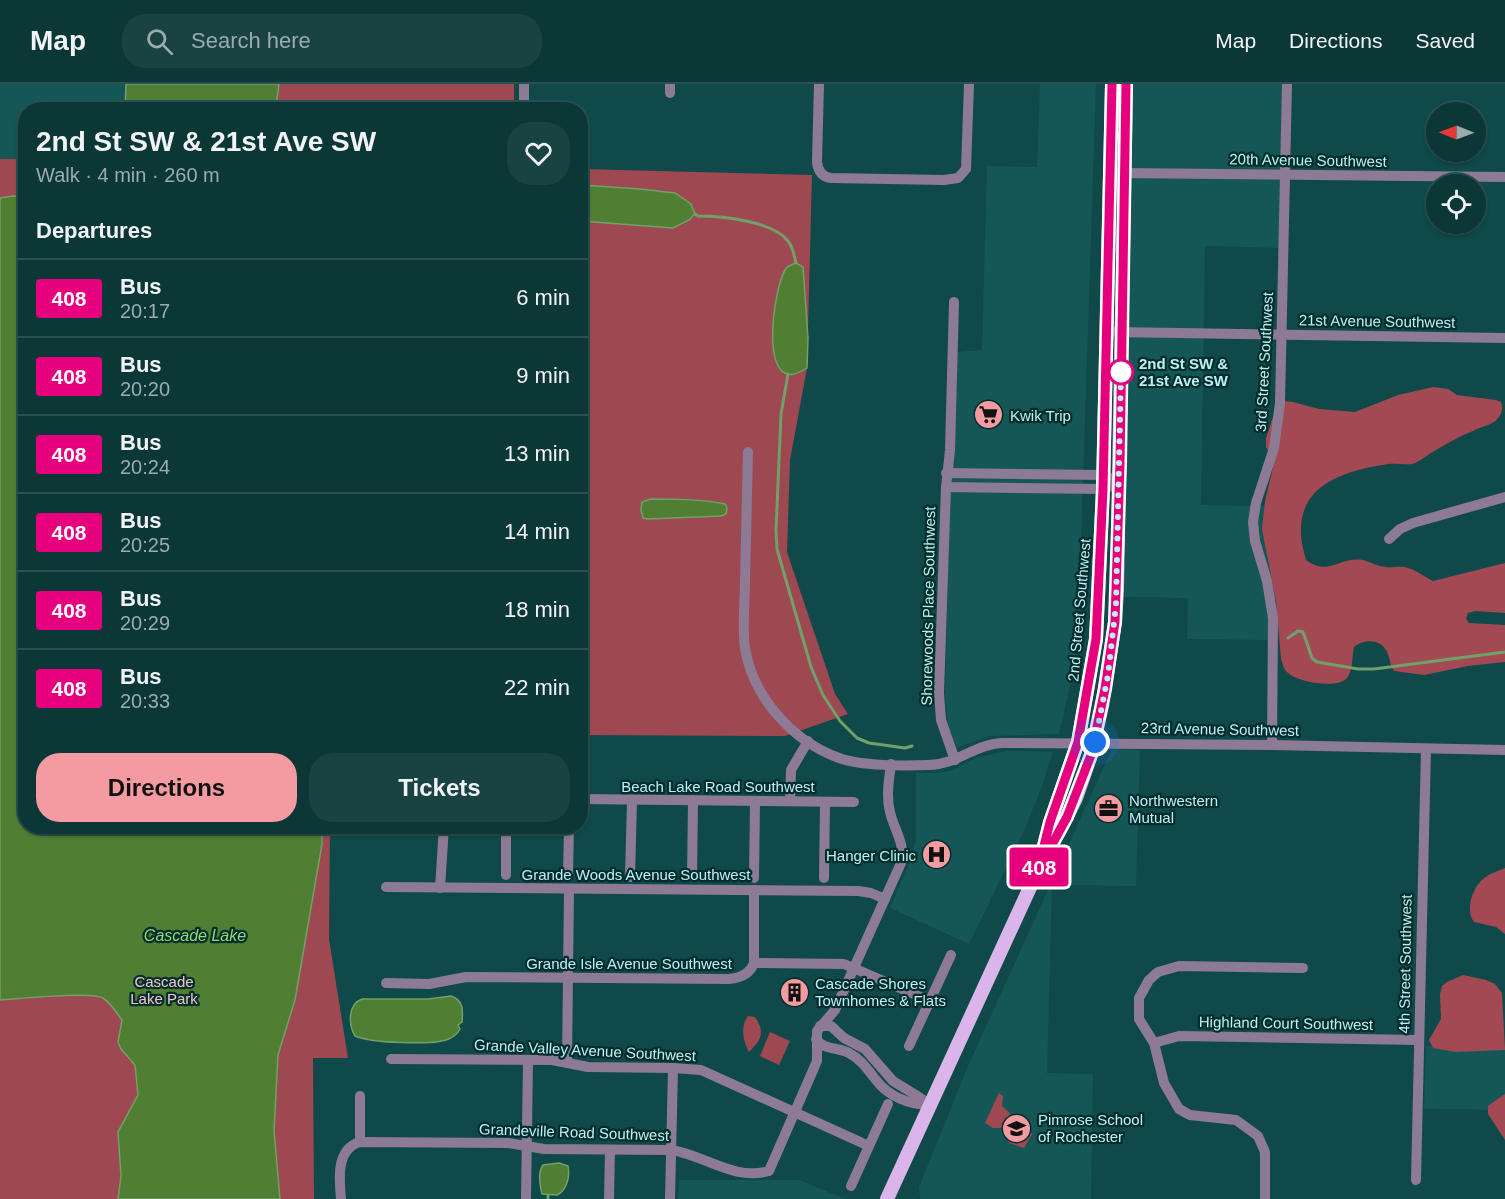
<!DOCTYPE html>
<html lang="en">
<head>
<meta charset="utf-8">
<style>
	body { margin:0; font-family:Arial,sans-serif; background:#194242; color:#f1f3f6; height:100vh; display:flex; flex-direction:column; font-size:22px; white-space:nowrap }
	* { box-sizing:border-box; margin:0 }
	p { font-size:20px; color:#9aacad }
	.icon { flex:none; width:33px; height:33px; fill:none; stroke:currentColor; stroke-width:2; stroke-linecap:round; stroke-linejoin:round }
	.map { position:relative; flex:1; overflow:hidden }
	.panel { position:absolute; left:18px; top:18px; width:570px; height:732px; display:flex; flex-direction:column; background:#0b3737; border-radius:24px; box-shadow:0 2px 4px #0004,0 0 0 2px #2b5152 }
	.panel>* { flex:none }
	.badge { padding:0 12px; border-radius:4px; font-size:21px; line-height:39px }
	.needle { width:39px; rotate:271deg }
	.tools { position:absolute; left:1426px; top:18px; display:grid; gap:12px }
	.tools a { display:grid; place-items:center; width:60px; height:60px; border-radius:50%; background:#0b3737; box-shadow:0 2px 4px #0004,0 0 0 2px #2b5152; font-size:30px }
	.you { position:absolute; width:30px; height:30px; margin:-15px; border:4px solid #fff; border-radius:50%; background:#1a73e8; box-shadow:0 0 0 9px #1a73e833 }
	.map>.badge { position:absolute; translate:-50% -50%; box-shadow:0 0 0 3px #fff }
	h2 { padding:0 18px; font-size:22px; line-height:54px }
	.round { display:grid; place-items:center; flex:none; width:63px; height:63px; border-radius:24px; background:#194242 }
	.summary { display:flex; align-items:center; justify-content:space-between; height:102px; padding:0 18px }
	h1 { font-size:28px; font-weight:700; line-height:45px }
	.primary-button { display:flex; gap:12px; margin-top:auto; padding:12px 18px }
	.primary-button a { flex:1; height:69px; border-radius:24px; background:#f49aa1; color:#111; font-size:24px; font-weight:700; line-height:69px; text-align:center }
	.primary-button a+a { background:#194242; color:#f1f3f6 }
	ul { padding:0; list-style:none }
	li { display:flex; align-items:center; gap:18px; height:78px; padding:0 18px; border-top:2px solid #2b5152 }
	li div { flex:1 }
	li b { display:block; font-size:22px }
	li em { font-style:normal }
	li .badge { min-width:66px; font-weight:700; text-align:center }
	header { display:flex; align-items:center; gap:36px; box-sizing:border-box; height:84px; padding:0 30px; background:#0b3737; border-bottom:2px solid #2b5152 }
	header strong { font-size:28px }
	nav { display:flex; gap:33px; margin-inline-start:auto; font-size:21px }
	.search { width:420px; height:54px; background:#194242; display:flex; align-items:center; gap:15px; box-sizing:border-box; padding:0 21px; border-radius:24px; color:#9aacad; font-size:22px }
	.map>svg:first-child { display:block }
</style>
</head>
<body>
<header>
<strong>Map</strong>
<div class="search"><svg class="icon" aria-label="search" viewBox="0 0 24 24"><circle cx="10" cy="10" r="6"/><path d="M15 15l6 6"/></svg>Search here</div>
<nav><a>Map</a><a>Directions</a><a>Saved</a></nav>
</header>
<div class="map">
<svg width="1505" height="1115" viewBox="0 0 1505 1115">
	<rect width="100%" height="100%" fill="#0f4949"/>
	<!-- built -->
	<g fill="#155757">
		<polygon points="0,0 161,0 161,25 26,26 25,81 0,77"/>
		<polygon points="1040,0 1096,0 1078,550 1072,593 1059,650 989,652 957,664 948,641 945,610 950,409 957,268 982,266 987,82 1037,83"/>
		<polygon points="1133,0 1287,0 1283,164 1205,162 1201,421 1278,422 1274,556 1187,555 1188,514 1124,513"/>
		<polygon points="1112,665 1140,666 1136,802 1052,801 1047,989 1093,990 1091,1115 920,1115 919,1103 968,982"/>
		<polygon points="1006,667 1053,668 1042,702 1024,747 969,860 890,824 911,775 916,754 916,689 938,689 953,686 976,674"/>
		<polygon points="1426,962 1505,963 1505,1026 1424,1025"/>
		<polygon points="679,1096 799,1096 846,1115 678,1115"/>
	</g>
	<!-- green -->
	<g fill="#9e4852">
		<polygon points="205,0 514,0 514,25 190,26"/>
		<polygon points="0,75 26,75 26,742 330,743 329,855 348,974 313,974 314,1115 0,1115"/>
		<polygon points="581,85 812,91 807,284 790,376 787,468 835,610 848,630 785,652 581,651"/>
		<path d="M 748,932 L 755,933 C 765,948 762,955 749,968 C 743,957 740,942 748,932 Z"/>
		<polygon points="770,948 790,957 779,981 760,972"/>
		<polygon points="999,1009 1003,1012 1002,1022 1032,1050 1024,1064 1009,1059 1002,1044 993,1044 985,1039"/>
	</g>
	<!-- forest -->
	<g fill="#a24953">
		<path d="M 1433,303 L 1448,305 L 1457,311 L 1496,316 L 1501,318 C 1504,325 1501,333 1494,338 C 1488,342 1479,343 1473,347 C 1460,352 1448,359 1436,366 C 1428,370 1420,378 1412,380 C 1404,381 1396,379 1389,380 C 1349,386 1299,398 1301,449 C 1301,458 1304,468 1306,476 C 1329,493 1339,472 1363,476 C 1370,478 1377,482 1385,483 C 1392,484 1401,481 1408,484 C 1416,486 1425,493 1433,497 L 1505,479 L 1505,529 L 1475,527 L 1468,529 L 1466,535 L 1469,539 L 1505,541 L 1505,578 L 1468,582 L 1424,591 L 1394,587 C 1390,581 1390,574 1387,568 C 1381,554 1363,555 1354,563 C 1352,572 1353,589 1346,595 C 1335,605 1297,598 1287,588 C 1283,584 1283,580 1281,575 L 1276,517 L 1262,445 L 1265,417 L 1274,379 L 1266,363 L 1266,354 L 1276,324 L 1284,317 L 1293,318 L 1319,325 L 1355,328 L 1398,311 Z"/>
		<path d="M 1505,784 L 1505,850 L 1496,843 L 1474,838 C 1466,827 1471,808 1480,798 C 1486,791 1497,787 1505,784 Z"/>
		<polygon points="1463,891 1486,896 1495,900 1502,909 1505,966 1456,968 1433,964 1429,956 1441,935 1440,910 1442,902 1447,898"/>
		<polygon points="1505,1010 1505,1056 1488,1030 1488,1022"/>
	</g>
	<!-- water -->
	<g fill="#507e32" stroke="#72a06a" stroke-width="1.5">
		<polygon points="126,0 279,0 276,22 273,25 125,26"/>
		<polygon points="581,101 640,105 675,109 691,120 695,130 689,136 673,144 581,137"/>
		<path d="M 13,112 L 26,113 L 26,742 L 322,743 L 322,760 L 295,916 L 278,971 L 274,1047 L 280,1115 L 118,1115 L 121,1092 L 118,1048 L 138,1011 L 135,981 L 121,965 L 118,958 L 122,936 C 116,928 111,919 103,914 C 92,907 18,915 0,916 L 0,114 Z"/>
		<path d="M 796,179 L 803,183 L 808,254 L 807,284 C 757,318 773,206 785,186 C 787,182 791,181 796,179 Z"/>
		<path d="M 650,415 C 675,415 700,415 725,420 L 727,424 L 726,430 L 721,432 L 648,435 L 643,434 L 641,426 L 642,418 Z"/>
		<path d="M 451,912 C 464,916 463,927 462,938 L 458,941 L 460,945 C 457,951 452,954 446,956 C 430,961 370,959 355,952 C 348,940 348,920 362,915 L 428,915 Z"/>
		<path d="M 559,1079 L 568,1082 C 570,1093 567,1106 557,1111 L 542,1110 C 540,1102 538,1088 543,1081 Z"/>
	</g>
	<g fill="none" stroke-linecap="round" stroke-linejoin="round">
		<!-- stream -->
		<g stroke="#72a06a" stroke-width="3">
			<path d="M 695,130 L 698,132 C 721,132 773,137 788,157 C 793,163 794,171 796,179"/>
			<polyline points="788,290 781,330 776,446 777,465 811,583 823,611 840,637 857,654 869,659 905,664 912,662"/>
			<polyline points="1288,554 1298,547 1303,548 1312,574 1317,578 1358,585 1374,585 1505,568"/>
			<polyline points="548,1115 548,1112"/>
		</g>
		<!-- minor -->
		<g stroke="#8d7b95" stroke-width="10">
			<path d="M 819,0 L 817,78 C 818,87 822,93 831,94 L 944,96 L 958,94 L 966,85 L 969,0"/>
			<polyline points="670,9 670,0"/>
			<polyline points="524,26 524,0"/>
			<polyline points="1119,89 1505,93"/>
			<polyline points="954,218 950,366 946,403 939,609 941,636 955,676"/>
			<polyline points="1115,248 1505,254"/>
			<path d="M 748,368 C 747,411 746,453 745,496 C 745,518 742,542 745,564 C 753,613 792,657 839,674 C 860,682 905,682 929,681 C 956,681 975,660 1002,659 L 1272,661 L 1505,666"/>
			<polyline points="946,389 1103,391 1108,393"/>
			<polyline points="946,403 1103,405 1119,399"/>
			<polyline points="1389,455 1400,445 1413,439 1505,413"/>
			<polyline points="1272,661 1273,534 1267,497 1255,457 1253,438 1256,419 1274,364 1280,319 1287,0"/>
			<polyline points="580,715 854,718"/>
			<polyline points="790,717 791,686 808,657"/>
			<polyline points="506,791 506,742"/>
			<polyline points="568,792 569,742"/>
			<polyline points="692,792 693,716"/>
			<polyline points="630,793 632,716"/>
			<polyline points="754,794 755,717"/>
			<polyline points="824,794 825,718"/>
			<polyline points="386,803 858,807 871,809 885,815"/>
			<polyline points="440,804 444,742"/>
			<polyline points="754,879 844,880 930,917"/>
			<path d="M 386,899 L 429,900 L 466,893 L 729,895 C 741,894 750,890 754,879 L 754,806"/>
			<polyline points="820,942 831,942 844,954 865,965 893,997 919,1013 930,1021"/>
			<path d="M 816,955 C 823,966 838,963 849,969 C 861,975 868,986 876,996 C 888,1012 909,1021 930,1021"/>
			<polyline points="1154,959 1179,952 1418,956"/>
			<polyline points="909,962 951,871"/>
			<polyline points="391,975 552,976 588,983 673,984 701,986 869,1062"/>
			<polyline points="567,978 569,805"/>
			<polyline points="360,1058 360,1012"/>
			<polyline points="1416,1096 1426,665"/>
			<polyline points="851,1102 888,1020"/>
			<path d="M 341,1115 C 339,1094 336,1065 360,1058 L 508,1059 L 544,1065 L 671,1066 C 705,1071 733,1097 769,1087 L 817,977 L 817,947 L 835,926 L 901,779 C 906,760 894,746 890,728 C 886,713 889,695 891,680"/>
			<polyline points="526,1115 528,976"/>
			<polyline points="609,1115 610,1066"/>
			<polyline points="670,1115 673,984"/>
			<polyline points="1265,1115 1265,1068 1258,1052 1236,1036 1190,1031 1179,1025 1164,999 1154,959 1139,935 1139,914 1149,896 1158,888 1179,882 1303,884"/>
		</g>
		<!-- major -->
		<g stroke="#d9b5e9" stroke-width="14">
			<polyline points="1042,769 1050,739 1078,658 1096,555 1103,405 1112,0"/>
			<polyline points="887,1115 1038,786 1060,746 1076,714 1091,671 1102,622 1115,538 1117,506 1126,0"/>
		</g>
	</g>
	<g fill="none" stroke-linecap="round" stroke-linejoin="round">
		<defs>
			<polyline id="line" points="1112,0 1103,405 1096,555 1078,658 1050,738 1038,786 1067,733 1091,671 1105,605 1115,538 1120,379 1126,0"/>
		</defs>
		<!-- line casing -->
		<use href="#line" stroke="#fff" stroke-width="14"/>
		<!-- line -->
		<use href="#line" stroke="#e6007e" stroke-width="9"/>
		<!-- walk -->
		<polyline stroke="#c0efee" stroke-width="6" stroke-dasharray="0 10.8" points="1095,658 1108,591 1116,521 1121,288"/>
	</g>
	<!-- icons -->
	<defs>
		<symbol id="supermarket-disc" viewBox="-11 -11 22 22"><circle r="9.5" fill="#f49aa1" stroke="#002d2d"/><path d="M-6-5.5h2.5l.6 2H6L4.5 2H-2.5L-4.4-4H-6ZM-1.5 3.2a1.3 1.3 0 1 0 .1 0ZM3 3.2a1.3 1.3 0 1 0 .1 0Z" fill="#111"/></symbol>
		<symbol id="office-disc" viewBox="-11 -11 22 22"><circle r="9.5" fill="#f49aa1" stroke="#002d2d"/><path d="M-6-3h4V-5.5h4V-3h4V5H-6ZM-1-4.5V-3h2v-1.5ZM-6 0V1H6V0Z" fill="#111"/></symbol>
		<symbol id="hospital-disc" viewBox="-11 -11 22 22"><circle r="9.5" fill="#f49aa1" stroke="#002d2d"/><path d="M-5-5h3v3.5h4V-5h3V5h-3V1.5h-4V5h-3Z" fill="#111"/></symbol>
		<symbol id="building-disc" viewBox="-11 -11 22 22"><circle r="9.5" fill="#f49aa1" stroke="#002d2d"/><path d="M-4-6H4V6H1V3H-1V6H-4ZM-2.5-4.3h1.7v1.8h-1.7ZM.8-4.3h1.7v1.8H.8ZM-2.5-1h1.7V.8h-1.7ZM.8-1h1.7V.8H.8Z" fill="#111"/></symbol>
		<symbol id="school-disc" viewBox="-11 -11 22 22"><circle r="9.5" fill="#f49aa1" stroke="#002d2d"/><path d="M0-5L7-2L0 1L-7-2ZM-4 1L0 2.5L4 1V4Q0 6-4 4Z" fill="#111"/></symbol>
	</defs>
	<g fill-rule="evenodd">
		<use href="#supermarket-disc" x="972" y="314" width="33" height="33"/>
		<use href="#office-disc" x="1092" y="708" width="33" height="33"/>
		<use href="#hospital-disc" x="920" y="754" width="33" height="33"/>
		<use href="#building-disc" x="778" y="892" width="33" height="33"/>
		<use href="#school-disc" x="1000" y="1028" width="33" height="33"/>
	</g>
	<!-- markers -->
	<circle fill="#fff" stroke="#e6007e" stroke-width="3" cx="1121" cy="288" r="12"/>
	<g text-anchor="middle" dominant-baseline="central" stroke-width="4.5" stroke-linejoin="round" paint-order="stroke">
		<!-- street labels -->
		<g font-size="15" fill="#c0efee" stroke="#002d2d">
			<text transform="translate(1308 76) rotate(1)">20th Avenue Southwest</text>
			<text transform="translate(1377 237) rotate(1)">21st Avenue Southwest</text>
			<text transform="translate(1264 278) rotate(-87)">3rd Street Southwest</text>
			<text transform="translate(928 522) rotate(-89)">Shorewoods Place Southwest</text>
			<text transform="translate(1079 526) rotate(-85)">2nd Street Southwest</text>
			<text transform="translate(1220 645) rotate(1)">23rd Avenue Southwest</text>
			<text x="718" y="702">Beach Lake Road Southwest</text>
			<text x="636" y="790">Grande Woods Avenue Southwest</text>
			<text x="629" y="879">Grande Isle Avenue Southwest</text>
			<text transform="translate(1405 880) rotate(-89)">4th Street Southwest</text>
			<text transform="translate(1286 939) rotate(1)">Highland Court Southwest</text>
			<text transform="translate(585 966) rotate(3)">Grande Valley Avenue Southwest</text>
			<text transform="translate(574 1048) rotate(2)">Grandeville Road Southwest</text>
		</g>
		<!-- stop labels -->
		<g font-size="15" font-weight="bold" fill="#c0efee" stroke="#002d2d" text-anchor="start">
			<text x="1139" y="279">2nd St SW &amp;<tspan x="1139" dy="17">21st Ave SW</tspan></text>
		</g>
		<!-- poi labels -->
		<g font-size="15" fill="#c0efee" stroke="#002d2d" text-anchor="start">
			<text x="1010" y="331">Kwik Trip</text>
			<text x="1129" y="716">Northwestern<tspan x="1129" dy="17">Mutual</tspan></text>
			<text x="916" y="771" text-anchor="end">Hanger Clinic</text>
			<text x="815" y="899">Cascade Shores<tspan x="815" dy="17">Townhomes &amp; Flats</tspan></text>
			<text x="1038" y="1035">Pimrose School<tspan x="1038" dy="17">of Rochester</tspan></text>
		</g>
		<!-- park labels -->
		<g font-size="15" fill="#f7c3c5" stroke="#002d2d">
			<text x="164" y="897">Cascade<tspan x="164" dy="17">Lake Park</tspan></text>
		</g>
		<!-- water labels -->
		<g font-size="16" font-style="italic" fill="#96d771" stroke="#002d2d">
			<text x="195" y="851">Cascade Lake</text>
		</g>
	</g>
</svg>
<div class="tools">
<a><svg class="needle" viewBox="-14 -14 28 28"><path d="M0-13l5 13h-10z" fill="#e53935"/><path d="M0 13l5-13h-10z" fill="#9aacad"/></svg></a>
<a><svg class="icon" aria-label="locate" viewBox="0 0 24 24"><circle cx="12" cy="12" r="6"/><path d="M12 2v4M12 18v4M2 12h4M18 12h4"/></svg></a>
</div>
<div class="you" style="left:1095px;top:658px"></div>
<b class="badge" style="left:1039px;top:783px;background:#e6007e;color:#fff">408</b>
<section class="panel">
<div class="summary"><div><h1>2nd St SW &amp; 21st Ave SW</h1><p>Walk · 4 min · 260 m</p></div><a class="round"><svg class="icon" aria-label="heart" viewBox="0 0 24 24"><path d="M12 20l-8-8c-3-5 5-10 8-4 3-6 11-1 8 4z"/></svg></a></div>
<h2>Departures</h2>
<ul>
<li><span class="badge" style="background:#e6007e;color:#fff">408</span><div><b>Bus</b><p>20:17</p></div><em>6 min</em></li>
<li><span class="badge" style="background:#e6007e;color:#fff">408</span><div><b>Bus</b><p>20:20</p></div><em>9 min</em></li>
<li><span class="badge" style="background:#e6007e;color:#fff">408</span><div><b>Bus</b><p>20:24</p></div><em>13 min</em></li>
<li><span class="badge" style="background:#e6007e;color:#fff">408</span><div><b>Bus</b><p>20:25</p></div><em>14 min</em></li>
<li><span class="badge" style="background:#e6007e;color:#fff">408</span><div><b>Bus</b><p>20:29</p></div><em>18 min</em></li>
<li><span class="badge" style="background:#e6007e;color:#fff">408</span><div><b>Bus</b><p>20:33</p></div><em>22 min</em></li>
</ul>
<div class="primary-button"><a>Directions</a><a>Tickets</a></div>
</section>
</div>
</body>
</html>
